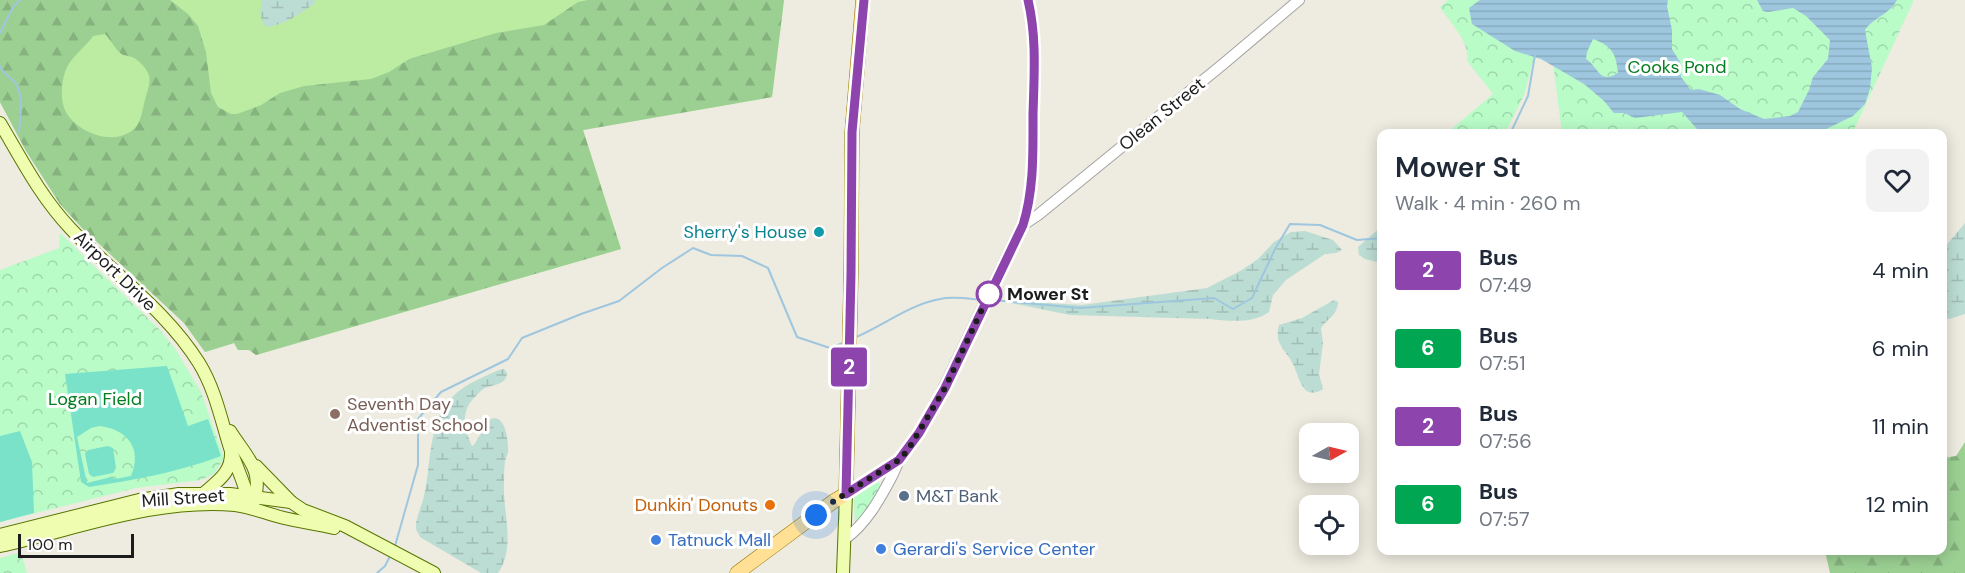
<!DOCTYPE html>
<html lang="en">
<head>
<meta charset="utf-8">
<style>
	body { margin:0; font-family:"DM Sans",sans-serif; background:#f2f2f3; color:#1f2937; height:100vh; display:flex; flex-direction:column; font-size:22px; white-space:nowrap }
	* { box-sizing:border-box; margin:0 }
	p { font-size:20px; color:#747a83 }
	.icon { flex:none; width:33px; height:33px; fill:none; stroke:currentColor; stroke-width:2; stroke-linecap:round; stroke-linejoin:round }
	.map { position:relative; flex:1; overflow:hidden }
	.sheet { position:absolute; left:1377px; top:129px; width:570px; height:426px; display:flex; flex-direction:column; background:#fff; border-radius:12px; box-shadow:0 3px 15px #0003 }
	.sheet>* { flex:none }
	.badge { padding:0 12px; border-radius:4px; font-size:21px; line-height:39px }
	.needle { width:39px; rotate:82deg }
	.controls { position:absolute; left:1299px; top:423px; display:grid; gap:12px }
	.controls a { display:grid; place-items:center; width:60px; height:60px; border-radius:12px; background:#fff; box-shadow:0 3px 15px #0003; font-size:30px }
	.scale { position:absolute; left:18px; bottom:15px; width:116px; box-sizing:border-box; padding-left:6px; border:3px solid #1c1c1c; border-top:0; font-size:16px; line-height:21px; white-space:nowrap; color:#1c1c1c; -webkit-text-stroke:4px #fff; paint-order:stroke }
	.you { position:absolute; width:30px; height:30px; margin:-15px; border:4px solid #fff; border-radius:50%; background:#1a73e8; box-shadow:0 0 0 9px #1a73e833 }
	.map>.badge { position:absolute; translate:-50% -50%; box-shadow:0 0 0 3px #fff }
	.round { display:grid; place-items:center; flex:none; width:63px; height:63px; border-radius:12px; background:#f2f2f3 }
	.headline { display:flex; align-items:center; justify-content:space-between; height:102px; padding:0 18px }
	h1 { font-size:28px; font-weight:600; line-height:45px }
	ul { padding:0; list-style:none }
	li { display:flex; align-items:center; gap:18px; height:78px; padding:0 18px }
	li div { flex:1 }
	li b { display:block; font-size:22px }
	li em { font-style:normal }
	li .badge { min-width:66px; font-weight:700; text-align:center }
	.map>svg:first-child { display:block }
</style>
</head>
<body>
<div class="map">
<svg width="1965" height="573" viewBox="0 0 1965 573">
	<defs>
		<pattern id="forest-firs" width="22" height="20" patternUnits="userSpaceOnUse" patternTransform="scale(1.5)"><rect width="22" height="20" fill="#9cd093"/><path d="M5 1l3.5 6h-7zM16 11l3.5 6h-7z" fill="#86b27e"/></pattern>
		<pattern id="wetland-marsh" width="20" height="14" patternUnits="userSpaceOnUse" patternTransform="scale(1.5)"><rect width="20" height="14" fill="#bcddd3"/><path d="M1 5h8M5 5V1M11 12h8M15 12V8" fill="none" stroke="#a1bdb5"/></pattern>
		<pattern id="park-crowns" width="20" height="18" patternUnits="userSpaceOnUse" patternTransform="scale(1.5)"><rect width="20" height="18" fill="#b9fcc8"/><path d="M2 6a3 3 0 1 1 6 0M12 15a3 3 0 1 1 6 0" fill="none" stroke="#9ed7ab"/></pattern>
		<pattern id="water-rules" width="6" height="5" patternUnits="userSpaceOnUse" patternTransform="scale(1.5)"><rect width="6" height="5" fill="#9ec7df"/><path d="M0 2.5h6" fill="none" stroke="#88aabf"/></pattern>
	</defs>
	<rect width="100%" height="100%" fill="#eeebe0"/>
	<!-- grass -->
	<polygon fill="#bceca2" points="0,0 784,0 772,97 583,130 621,249 256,355 249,350 238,350 234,343 205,352 184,323 82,228 60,204 26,151 0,102"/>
	<!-- forest -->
	<g fill="url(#forest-firs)" fill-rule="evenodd">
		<path d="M 0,0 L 170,0 L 188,14 L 198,26 L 206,52 L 211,93 L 218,107 L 231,114 L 237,114 L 261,105 L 280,93 L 304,86 L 371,79 L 389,72 L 409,59 L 496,33 L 544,25 L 578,2 L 588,0 L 784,0 L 772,97 L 583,130 L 621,249 L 256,355 L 249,350 L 238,350 L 234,343 L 205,352 L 184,323 L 82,228 L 60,204 L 26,151 L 0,102 ZM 105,34 C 111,40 116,51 123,55 C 126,56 129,56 132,57 C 139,60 145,67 148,73 C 152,81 147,91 145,100 C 142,111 141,126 130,132 C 110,145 77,132 66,112 C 60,101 61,84 65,72 C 70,57 85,48 93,36 Z"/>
		<polygon points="1965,442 1965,573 1830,573 1825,551 1942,550 1943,458 1956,456"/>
	</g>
	<!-- wetland -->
	<g fill="url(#wetland-marsh)">
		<path d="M 262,0 L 315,0 L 314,4 C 298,15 285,25 266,27 C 259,18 260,12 262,0 Z"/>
		<polygon points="1965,223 1965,314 1949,319 1943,317 1943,249"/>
		<polygon points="1381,227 1381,263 1365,259 1359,255 1358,247"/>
		<path d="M 1305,231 L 1333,240 L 1342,250 L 1336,253 L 1325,254 L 1286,280 L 1273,295 L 1269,312 C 1253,324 1228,321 1210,319 L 1070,315 L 996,300 L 1082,305 L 1207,288 L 1242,270 L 1258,259 L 1274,242 L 1291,232 Z"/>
		<path d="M 1334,300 L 1338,302 C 1337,316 1328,318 1321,328 L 1323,343 L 1319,374 L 1323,389 C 1302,403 1299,375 1293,364 C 1285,348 1274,345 1279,325 L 1302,318 Z"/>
		<path d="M 504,369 L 507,373 C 506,385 495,384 485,388 C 481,390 478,394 475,397 C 460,411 464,429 472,446 L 474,445 L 489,420 C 504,411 508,437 508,448 C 509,453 506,457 505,461 C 504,469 504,478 504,485 C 503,514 516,547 498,573 L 481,573 L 420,537 C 419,534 416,531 416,528 C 415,519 422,506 424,496 C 431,467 428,426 448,402 C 461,385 481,378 499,370 Z"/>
	</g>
	<!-- park -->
	<g fill="url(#park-crowns)">
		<path d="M 1448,0 L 1914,0 L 1852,134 L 1562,133 L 1553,63 L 1542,58 L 1534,58 L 1524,95 L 1505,133 L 1447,133 L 1493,94 L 1467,61 C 1470,41 1450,23 1440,7 Z"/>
		<polygon points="60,233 160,330 176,350 201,392 224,458 214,474 201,480 136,488 0,522 0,270 59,248"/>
		<polygon points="876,481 881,485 860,520 855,524 854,498"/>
		<polygon points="21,552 27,573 0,573 0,558"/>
	</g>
	<!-- pitch -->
	<g fill="#79e2c9" fill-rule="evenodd">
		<path d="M 167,366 L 188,426 L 208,419 L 221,456 C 179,472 134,480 89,487 L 81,482 L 65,374 ZM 99,426 C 127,429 143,448 131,476 L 115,479 L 111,477 L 87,483 L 77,437 L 91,428 Z"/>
		<polygon points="20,431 32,462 34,513 0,522 0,436"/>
		<polygon points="108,446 113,448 116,468 113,473 93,477 89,474 85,454 88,450"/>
	</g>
	<!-- water -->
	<path fill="url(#water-rules)" fill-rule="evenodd" d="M 1480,0 L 1668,0 L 1667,6 L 1672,30 L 1672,49 L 1680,62 L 1681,77 L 1691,90 L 1699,89 L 1720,95 L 1740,109 L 1764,119 L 1790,116 L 1798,112 L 1809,90 L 1813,77 L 1828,59 L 1830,40 L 1806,16 L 1793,8 L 1768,12 L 1763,11 L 1757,0 L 1897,0 C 1890,14 1873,18 1865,30 L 1872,68 L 1870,89 L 1865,104 L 1853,116 L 1818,133 L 1705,133 L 1697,129 L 1682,112 L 1635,118 L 1624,113 L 1614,113 L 1604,101 L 1584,84 L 1541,59 L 1515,51 L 1472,24 L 1469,8 ZM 1593,39 C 1612,46 1616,53 1618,73 C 1599,85 1599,67 1586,59 L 1587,52 Z"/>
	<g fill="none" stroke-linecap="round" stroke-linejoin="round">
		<!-- stream -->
		<g stroke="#9ec7df" stroke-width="2">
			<polyline points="0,33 13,7 20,0"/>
			<path d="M 0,66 C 3,75 11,76 16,84 C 24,98 20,117 19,132"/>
			<polyline points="1510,134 1528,96 1535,55"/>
			<polyline points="992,300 1080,308 1214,298 1233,309 1252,298 1275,249 1290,224 1320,225 1357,240 1382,238"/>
			<path d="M 854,338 C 883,326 908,305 940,299 C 953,296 970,299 983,300"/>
			<polyline points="395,546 418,465 418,419 441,392 508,359 522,338 581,314 619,301 662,268 693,248 711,255 742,256 768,268 797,337 830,348 843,343"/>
			<polyline points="377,573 385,566 391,554"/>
		</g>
		<defs>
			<g id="tertiary">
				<polyline points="1023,225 1038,215 1222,65 1299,0"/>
				<polyline points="846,494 899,461"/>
				<path d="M 845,539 C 866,524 880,499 892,476 C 895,470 897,464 900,459 C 912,442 924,426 934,408 L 1022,225 C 1034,191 1033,156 1033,120 C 1034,80 1038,40 1028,0"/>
			</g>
			<g id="secondary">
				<path d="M 0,123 C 22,160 40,196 70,228 C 112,273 166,310 199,363 C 215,389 221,419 230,448 C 237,468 246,487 251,508"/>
				<path d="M 230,431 C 247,458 265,470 253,504"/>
				<polyline points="256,466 291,502"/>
				<path d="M 204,493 C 218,481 232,472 231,452"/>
				<polyline points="0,535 139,500 179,494 230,494 291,502 303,510 345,526 434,573"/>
				<path d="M 0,546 C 77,529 155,498 235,505 C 252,507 267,514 284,518 C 301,522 318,524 334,528"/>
				<polyline points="843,573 846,494"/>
			</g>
			<polyline id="primary" points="737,573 834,501 846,494 851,274 852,132 863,0"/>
		</defs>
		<!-- tertiary casing -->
		<use href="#tertiary" stroke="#a3a3a3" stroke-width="12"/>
		<!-- secondary casing -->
		<use href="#secondary" stroke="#587500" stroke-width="14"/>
		<!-- primary casing -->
		<use href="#primary" stroke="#937800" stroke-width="15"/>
		<!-- tertiary -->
		<use href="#tertiary" stroke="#fff" stroke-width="10"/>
		<!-- secondary -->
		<use href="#secondary" stroke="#eefdb0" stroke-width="12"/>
		<!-- primary -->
		<use href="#primary" stroke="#ffe094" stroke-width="14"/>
	</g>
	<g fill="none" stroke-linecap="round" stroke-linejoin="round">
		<defs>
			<path id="line" d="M 864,0 L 852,132 L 851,274 L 846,494 L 899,460 L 919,433 L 945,388 L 1023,225 C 1034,190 1033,153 1033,115 C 1034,76 1037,38 1028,0"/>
		</defs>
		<!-- line casing -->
		<use href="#line" stroke="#fff" stroke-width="14"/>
		<!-- line -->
		<use href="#line" stroke="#8e44ad" stroke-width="9"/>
		<!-- walk -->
		<polyline stroke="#1c1c1c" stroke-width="6" stroke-dasharray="0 10.8" points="816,515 834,501 899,460 908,450 945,388 992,288 989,294"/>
	</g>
	<!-- markers -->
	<circle fill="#0f9aa8" stroke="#fff" stroke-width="2" cx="819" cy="232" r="6"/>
	<circle fill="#fff" stroke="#8e44ad" stroke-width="3" cx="989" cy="294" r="12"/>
	<circle fill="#8d6e63" stroke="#fff" stroke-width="2" cx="335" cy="414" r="6"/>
	<circle fill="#5c6f8a" stroke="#fff" stroke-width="2" cx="904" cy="496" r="6"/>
	<circle fill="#e8710a" stroke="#fff" stroke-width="2" cx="770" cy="505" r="6"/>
	<g fill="#3f7fe0" stroke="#fff" stroke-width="2">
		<circle cx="656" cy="540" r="6"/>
		<circle cx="881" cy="549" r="6"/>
	</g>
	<g text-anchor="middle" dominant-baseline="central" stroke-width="6" stroke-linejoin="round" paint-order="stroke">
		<!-- park labels -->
		<g font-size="18" fill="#057e21" stroke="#fff">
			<text x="1677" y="67">Cooks Pond</text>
			<text x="95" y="399">Logan Field</text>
		</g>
		<!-- street labels -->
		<g font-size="18" fill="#1c1c1c" stroke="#fff">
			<text transform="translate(1162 114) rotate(-39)">Olean Street</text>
			<text transform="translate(115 271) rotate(44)">Airport Drive</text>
			<text transform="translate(183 498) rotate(-4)">Mill Street</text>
		</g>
		<!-- culture labels -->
		<g font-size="18" fill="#0d838f" stroke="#fff" text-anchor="end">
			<text x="807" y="232">Sherry's House</text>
		</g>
		<!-- stop labels -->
		<g font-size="18" font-weight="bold" fill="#1c1c1c" stroke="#fff" text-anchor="start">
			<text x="1007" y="294">Mower St</text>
		</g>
		<!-- education labels -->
		<g font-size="18" fill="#785e54" stroke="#fff" text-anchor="start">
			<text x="347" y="404">Seventh Day<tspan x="347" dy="21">Adventist School</tspan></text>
		</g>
		<!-- service labels -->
		<g font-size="18" fill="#4e5e75" stroke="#fff" text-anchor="start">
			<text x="916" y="496">M&amp;T Bank</text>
		</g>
		<!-- food labels -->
		<g font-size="18" fill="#c56008" stroke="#fff" text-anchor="end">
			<text x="758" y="505">Dunkin' Donuts</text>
		</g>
		<!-- shop labels -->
		<g font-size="18" fill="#366cbe" stroke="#fff" text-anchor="start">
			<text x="668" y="540">Tatnuck Mall</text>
			<text x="893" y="549">Gerardi's Service Center</text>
		</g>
	</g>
</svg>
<div class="controls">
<a><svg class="needle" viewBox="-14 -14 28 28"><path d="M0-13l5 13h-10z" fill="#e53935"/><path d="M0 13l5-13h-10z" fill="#747a83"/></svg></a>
<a><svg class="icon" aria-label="locate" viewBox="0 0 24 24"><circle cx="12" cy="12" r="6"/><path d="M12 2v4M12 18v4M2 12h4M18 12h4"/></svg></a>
</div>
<div class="scale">100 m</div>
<div class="you" style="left:816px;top:515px"></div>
<b class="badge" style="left:849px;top:367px;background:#8e44ad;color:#fff">2</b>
<section class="sheet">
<div class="headline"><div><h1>Mower St</h1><p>Walk · 4 min · 260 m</p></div><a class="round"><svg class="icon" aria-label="heart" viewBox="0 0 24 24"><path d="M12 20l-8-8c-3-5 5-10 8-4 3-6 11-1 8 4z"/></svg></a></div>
<ul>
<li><span class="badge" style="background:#8e44ad;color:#fff">2</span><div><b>Bus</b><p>07:49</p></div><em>4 min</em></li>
<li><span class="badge" style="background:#00a651;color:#fff">6</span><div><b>Bus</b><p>07:51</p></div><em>6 min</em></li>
<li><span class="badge" style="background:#8e44ad;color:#fff">2</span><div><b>Bus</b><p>07:56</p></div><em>11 min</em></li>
<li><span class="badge" style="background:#00a651;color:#fff">6</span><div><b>Bus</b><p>07:57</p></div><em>12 min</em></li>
</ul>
</section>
</div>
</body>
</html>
